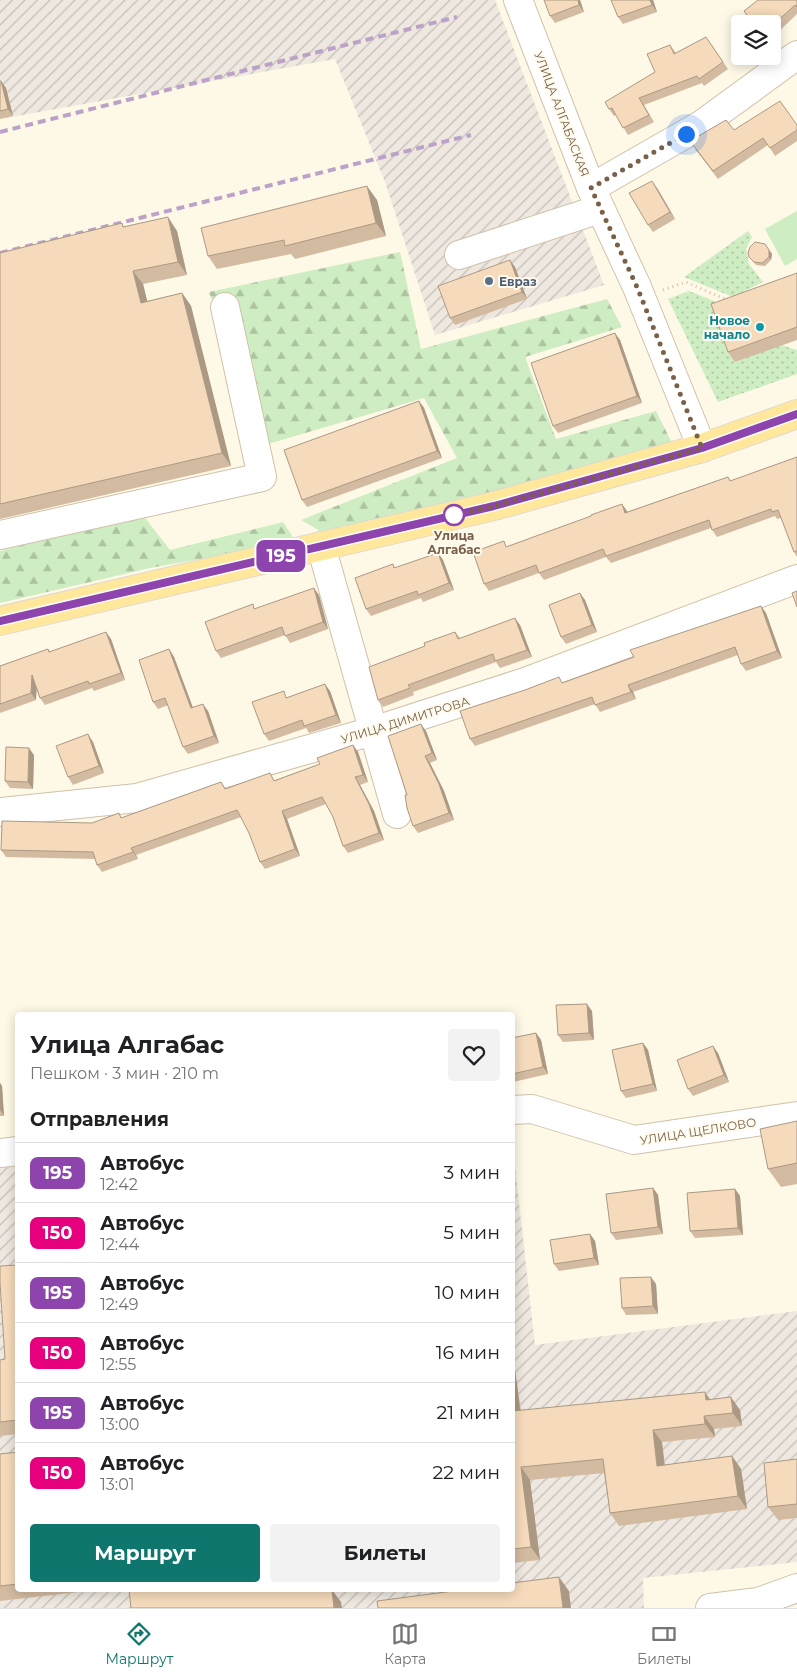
<!DOCTYPE html>
<html lang="ru">
<head>
<meta charset="utf-8">
<style>
	body { margin:0; font-family:Montserrat,sans-serif; background:#f2f2f2; color:#202124; height:100vh; display:flex; flex-direction:column; font-size:19px; white-space:nowrap }
	* { box-sizing:border-box; margin:0 }
	p { font-size:16px; color:#757577 }
	.icon { flex:none; width:28px; height:28px; fill:none; stroke:currentColor; stroke-width:2; stroke-linecap:round; stroke-linejoin:round }
	.map { position:relative; flex:1; overflow:hidden }
	.panel { position:absolute; left:15px; top:1012px; width:500px; height:580px; display:flex; flex-direction:column; background:#fff; border-radius:5px; box-shadow:0 2px 12px #0003 }
	.panel>* { flex:none }
	.badge { padding:0 10px; border-radius:8px; font-size:18px; line-height:32px }
	.controls { position:absolute; left:731px; top:15px; display:grid; gap:10px }
	.controls a { display:grid; place-items:center; width:50px; height:50px; border-radius:5px; background:#fff; box-shadow:0 2px 12px #0003; font-size:25px }
	.you { position:absolute; width:25px; height:25px; margin:-12px; border:4px solid #fff; border-radius:50%; background:#1a73e8; box-shadow:0 0 0 8px #1a73e833 }
	.map>.badge { position:absolute; translate:-50% -50%; box-shadow:0 0 0 2px #fff }
	h2 { padding:0 15px; font-size:19px; line-height:45px }
	.round { display:grid; place-items:center; flex:none; width:52px; height:52px; border-radius:5px; background:#f2f2f2 }
	.head { display:flex; align-items:center; justify-content:space-between; height:85px; padding:0 15px }
	h1 { font-size:24px; font-weight:700; line-height:38px }
	.cta { display:flex; gap:10px; margin-top:auto; padding:10px 15px }
	.cta a { flex:1; height:58px; border-radius:5px; background:#0f766e; color:#fff; font-size:20px; font-weight:700; line-height:58px; text-align:center }
	.cta a+a { background:#f2f2f2; color:#202124 }
	ul { padding:0; list-style:none }
	li { display:flex; align-items:center; gap:15px; height:60px; padding:0 15px; border-top:1px solid #e0e0e0 }
	li div { flex:1 }
	li b { display:block; font-size:19px }
	li em { font-style:normal }
	li .badge { min-width:55px; font-weight:700; text-align:center }
	.menu { display:flex; justify-content:space-around; align-items:center; height:70px; border-top:1px solid #e0e0e0; background:#fff; font-size:14px; color:#757577 }
	.menu a { display:grid; justify-items:center; gap:2px }
	.menu .current { color:#0f766e }
	.map>svg:first-child { display:block }
</style>
</head>
<body>
<div class="map">
<svg width="797" height="1608" viewBox="0 0 797 1608">
	<defs>
		<pattern id="industrial-furrows" width="10" height="10" patternUnits="userSpaceOnUse" patternTransform="scale(1.25)"><rect width="10" height="10" fill="#eee8e0"/><path d="M-1 1l2-2M0 10L10 0M9 11l2-2" fill="none" stroke="#c6bfb8"/></pattern>
		<pattern id="green-dots" width="8" height="8" patternUnits="userSpaceOnUse" patternTransform="scale(1.25)"><rect width="8" height="8" fill="#ceedc3"/><path d="M2 2h.1M6 6h.1" fill="none" stroke="#acc3a0" stroke-width="1.8" stroke-linecap="round"/></pattern>
		<pattern id="forest-firs" width="22" height="20" patternUnits="userSpaceOnUse" patternTransform="scale(1.25)"><rect width="22" height="20" fill="#ceedc3"/><path d="M5 1l3.5 6h-7zM16 11l3.5 6h-7z" fill="#acc3a0"/></pattern>
	</defs>
	<rect width="100%" height="100%" fill="#fef8e6"/>
	<!-- industrial -->
	<g fill="url(#industrial-furrows)">
		<polygon points="0,0 495,0 604,285 435,335 385,182 335,59 0,119"/>
		<polygon points="513,1149 535,1345 797,1311 797,1562 643,1578 644,1608 0,1608 0,1168 17,1166 18,1590 512,1590"/>
	</g>
	<!-- green -->
	<g fill="url(#green-dots)">
		<polygon points="748,231 752,237 746,249 749,264 763,282 733,297 684,277"/>
		<polygon points="689,291 726,306 735,362 781,345 797,350 797,374 718,402 668,299"/>
	</g>
	<!-- forest -->
	<g fill="url(#forest-firs)">
		<polygon points="400,252 421,349 607,299 622,327 525,357 556,439 656,411 673,445 332,538 301,520 457,458 424,398 268,444 249,404 209,292"/>
		<polygon points="142,514 170,550 283,522 296,542 150,568 0,603 0,551"/>
	</g>
	<!-- pitch -->
	<polygon fill="#ceedc3" points="797,211 797,259 785,266 765,229"/>
	<g fill="none" stroke-linecap="round" stroke-linejoin="round">
		<defs>
			<g id="minor">
				<polyline points="518,0 591,188 637,287 702,448"/>
				<polyline points="591,188 701,125 797,55"/>
				<polyline points="459,255 600,209"/>
				<polyline points="0,535 262,477 225,307"/>
				<polyline points="321,546 397,814"/>
				<polyline points="0,812 137,798 373,731 525,682 797,579"/>
				<polyline points="512,1110 532,1109 634,1140 797,1116"/>
				<polyline points="0,1153 18,1151"/>
				<polyline points="710,1608 758,1602 797,1588"/>
			</g>
			<polyline id="major" points="0,621 494,506 702,448 797,414"/>
		</defs>
		<!-- minor casing -->
		<use href="#minor" stroke="#d0c1aa" stroke-width="30"/>
		<!-- major casing -->
		<use href="#major" stroke="#dfd9d3" stroke-width="30"/>
		<!-- path -->
		<polyline stroke="#dbbe9e" stroke-width="3" stroke-dasharray="1 4" stroke-linecap="butt" points="663,290 686,282 729,301"/>
		<!-- minor -->
		<use href="#minor" stroke="#fff" stroke-width="28"/>
		<!-- major -->
		<use href="#major" stroke="#ffe89c" stroke-width="28"/>
		<!-- rail -->
		<g stroke="#bca2c9" stroke-width="4" stroke-dasharray="8 5" stroke-linecap="butt">
			<polyline points="0,132 457,17"/>
			<polyline points="0,253 471,135"/>
		</g>
	</g>
	<!-- wall -->
	<g fill="#d3bba1">
		<polygon points="580,0 584,12 555,23 550,16"/>
		<polygon points="611,0 653,0 657,12 623,24 618,17"/>
		<polygon points="797,0 797,14 772,38 772,24"/>
		<polygon points="706,37 728,69 704,86 702,83 644,105 654,122 628,135 616,115 614,116 609,109 655,72 670,45 676,53"/>
		<polygon points="0,81 1,81 6,88 13,116 0,119"/>
		<polygon points="797,125 797,141 775,156 768,145 718,179 695,149 734,130"/>
		<polygon points="657,188 675,219 653,232 648,225"/>
		<polygon points="377,200 386,236 295,259 291,254 217,269 208,256"/>
		<polygon points="122,223 124,227 177,231 187,275 143,284 147,301 182,293 191,306 231,466 0,519 0,253"/>
		<polygon points="765,244 772,254 771,260 765,266 756,265 749,257"/>
		<polygon points="515,267 527,299 455,325 450,318"/>
		<polygon points="797,273 797,340 735,362 728,352"/>
		<polygon points="620,340 642,403 558,433 553,426"/>
		<polygon points="419,401 424,408 442,458 307,507 302,500"/>
		<polygon points="797,457 797,557 794,552 781,518 777,519 775,516 717,537 711,528 611,563 606,557 544,580 539,573 489,591 484,584 508,546 627,511 627,512 728,477 731,481"/>
		<polygon points="438,553 443,560 454,590 423,602 421,598 371,616 366,609 393,564 395,568"/>
		<polygon points="319,595 328,629 290,643 285,635 221,658 216,651 256,609"/>
		<polygon points="585,600 597,632 566,644 561,637"/>
		<polygon points="761,606 766,613 782,658 746,671 741,664 738,655 633,692 636,699 600,712 595,704 475,746 470,739 563,682 634,657"/>
		<polygon points="520,625 532,657 500,668 496,662 413,692 414,695 383,707 378,700 425,646 455,632 460,638"/>
		<polygon points="111,639 125,680 94,691 92,688 45,705 40,698 36,689 36,700 0,713 0,666 48,649 50,652"/>
		<polygon points="169,649 174,657 193,708 208,711 219,743 188,754 183,747 168,705 158,709 153,702"/>
		<polygon points="330,691 341,723 309,733 306,728 269,741 264,734 288,697"/>
		<polygon points="426,731 437,760 430,763 444,791 454,820 418,833 413,826 407,795"/>
		<polygon points="93,742 104,773 73,785 68,777"/>
		<polygon points="353,745 358,752 368,782 360,785 374,811 384,840 348,853 343,846 333,817 326,804 287,819 300,856 265,869 260,862 249,833 241,817 136,855 138,859 102,872 97,865 95,859 6,857 1,850 92,823 122,818 221,782 226,789 275,780 320,764"/>
		<polygon points="34,755 33,789 10,788 5,781"/>
		<polygon points="592,1011 594,1040 563,1042 558,1035"/>
		<polygon points="536,1033 541,1040 548,1074 513,1082 512,1038"/>
		<polygon points="643,1043 648,1050 657,1091 626,1098 621,1091"/>
		<polygon points="718,1053 729,1082 693,1096 688,1089"/>
		<polygon points="0,1083 2,1086 4,1116 0,1116"/>
		<polygon points="797,1121 797,1184 781,1187 768,1169"/>
		<polygon points="653,1188 658,1195 663,1234 616,1240 611,1233"/>
		<polygon points="735,1189 740,1196 743,1235 695,1238 690,1231"/>
		<polygon points="590,1234 595,1241 599,1265 559,1271 554,1264"/>
		<polygon points="18,1265 18,1434 0,1436 0,1360 5,1359"/>
		<polygon points="656,1284 658,1314 626,1315 622,1308"/>
		<polygon points="512,1348 521,1411 710,1399 740,1410 742,1426 714,1429 715,1437 662,1442 665,1465 732,1456 741,1469 747,1509 619,1526 610,1513 604,1473 530,1480 540,1560 512,1563"/>
		<polygon points="18,1452 18,1590 78,1590 79,1592 0,1601 0,1454"/>
		<polygon points="797,1459 797,1518 778,1520 768,1507"/>
	</g>
	<!-- shaded-wall -->
	<g fill="#ac9983">
		<polygon points="578,0 580,0 584,12 579,5"/>
		<polygon points="650,0 653,0 657,12 652,5"/>
		<polygon points="1,81 6,88 13,116 8,109"/>
		<polygon points="652,181 657,188 675,219 670,212"/>
		<polygon points="367,186 377,200 386,236 376,223"/>
		<polygon points="168,217 177,231 187,275 178,262"/>
		<polygon points="769,250 772,254 771,260 769,257"/>
		<polygon points="510,260 515,267 527,299 522,292"/>
		<polygon points="133,271 143,284 151,316 141,303"/>
		<polygon points="182,293 191,306 231,466 222,453"/>
		<polygon points="615,333 620,340 642,403 637,396"/>
		<polygon points="419,401 424,408 442,458 437,451"/>
		<polygon points="622,504 627,511 630,520 625,513"/>
		<polygon points="438,553 443,560 454,590 449,583"/>
		<polygon points="314,588 319,595 328,629 323,622"/>
		<polygon points="580,593 585,600 597,632 592,625"/>
		<polygon points="761,606 766,613 782,658 777,651"/>
		<polygon points="515,618 520,625 532,657 527,650"/>
		<polygon points="106,632 111,639 125,680 121,673"/>
		<polygon points="169,649 174,657 196,716 191,708"/>
		<polygon points="32,675 37,683 36,700 31,693"/>
		<polygon points="325,684 330,691 341,723 336,715"/>
		<polygon points="628,685 633,692 636,699 631,692"/>
		<polygon points="203,704 208,711 219,743 214,736"/>
		<polygon points="421,724 426,731 437,760 432,753"/>
		<polygon points="88,734 93,742 104,773 99,766"/>
		<polygon points="353,745 358,752 368,782 363,775"/>
		<polygon points="29,748 34,755 33,789 28,782"/>
		<polygon points="425,756 430,763 444,791 454,820 449,813"/>
		<polygon points="355,777 360,785 374,811 384,840 379,833"/>
		<polygon points="282,811 287,819 300,856 295,849"/>
		<polygon points="131,848 136,855 138,859 133,852"/>
		<polygon points="587,1004 592,1011 594,1040 589,1033"/>
		<polygon points="536,1033 541,1040 548,1074 543,1067"/>
		<polygon points="643,1043 648,1050 657,1091 653,1084"/>
		<polygon points="713,1046 718,1053 729,1082 724,1075"/>
		<polygon points="0,1083 2,1086 4,1116 0,1110"/>
		<polygon points="653,1188 658,1195 663,1234 658,1227"/>
		<polygon points="735,1189 740,1196 743,1235 738,1228"/>
		<polygon points="590,1234 595,1241 599,1265 594,1258"/>
		<polygon points="651,1277 656,1284 658,1314 653,1306"/>
		<polygon points="512,1348 522,1424 513,1411 512,1404"/>
		<polygon points="705,1392 714,1405 706,1400"/>
		<polygon points="731,1397 740,1410 742,1426 733,1413"/>
		<polygon points="704,1416 714,1429 715,1437 705,1424"/>
		<polygon points="653,1430 662,1442 666,1479 657,1466"/>
		<polygon points="732,1456 741,1469 747,1509 738,1496"/>
		<polygon points="521,1467 530,1480 540,1560 531,1547"/>
		<polygon points="559,1577 569,1591 571,1608 563,1608"/>
		<polygon points="332,1590 341,1602 342,1608 334,1608"/>
	</g>
	<!-- building -->
	<g fill="#f5dabb" stroke="#ac9983">
		<polygon points="544,0 578,0 579,5 550,16"/>
		<polygon points="611,0 650,0 652,5 618,17"/>
		<polygon points="758,0 797,0 797,7 795,5 772,26 772,24 753,24 744,11"/>
		<polygon points="706,37 723,62 699,79 697,76 639,98 649,115 623,128 612,108 609,109 605,102 655,72 647,54 670,45 674,54"/>
		<polygon points="0,81 1,81 8,109 0,111"/>
		<polygon points="780,101 797,125 797,130 770,148 763,138 713,171 690,141 726,120 734,130"/>
		<polygon points="652,181 670,212 648,225 629,193"/>
		<polygon points="367,186 376,223 285,246 284,240 208,256 201,228"/>
		<polygon points="168,217 178,262 133,271 141,303 182,293 222,453 0,504 0,253 122,223 123,227"/>
		<polygon points="755,242 765,244 769,250 769,257 762,263 754,262 749,257 748,253 750,247"/>
		<polygon points="510,260 522,292 450,318 438,286"/>
		<polygon points="797,273 797,327 728,352 711,304"/>
		<polygon points="615,333 637,396 553,426 531,363"/>
		<polygon points="419,401 437,451 302,500 284,450"/>
		<polygon points="797,457 797,551 794,552 778,510 772,512 771,509 712,530 709,520 606,556 603,549 539,573 536,565 484,584 473,552 504,541 506,547 591,516 591,515 622,504 625,513 728,477 730,481"/>
		<polygon points="438,553 449,583 418,595 417,591 366,609 355,578 393,564 394,568"/>
		<polygon points="314,588 323,622 285,636 282,627 216,651 205,622 253,604 254,609"/>
		<polygon points="797,591 797,607 792,593"/>
		<polygon points="580,593 592,625 561,637 549,605"/>
		<polygon points="761,606 777,651 741,664 735,647 628,685 631,692 595,705 592,697 470,739 460,711 525,690 559,677 562,683 634,657 630,650"/>
		<polygon points="515,618 527,650 495,661 493,654 408,685 410,688 378,700 369,667 425,646 424,643 455,632 458,639"/>
		<polygon points="106,632 121,673 89,684 88,681 40,698 32,675 31,693 0,704 0,666 48,649 49,652"/>
		<polygon points="169,649 191,708 203,704 214,736 183,747 165,698 153,702 139,660"/>
		<polygon points="325,684 336,715 304,726 302,720 264,734 252,702 284,691 286,698"/>
		<polygon points="421,724 432,753 425,756 439,784 449,813 413,826 407,808 405,795 407,795 388,736"/>
		<polygon points="88,734 99,766 68,777 56,746"/>
		<polygon points="353,745 363,775 355,777 369,804 379,833 343,846 333,817 322,797 282,811 295,849 260,862 249,833 237,810 131,848 133,852 97,865 93,852 1,850 2,821 92,823 119,813 121,818 221,782 225,789 270,773 274,781 320,764 317,758"/>
		<polygon points="6,747 29,748 28,782 5,781"/>
		<polygon points="587,1004 589,1033 558,1035 556,1005"/>
		<polygon points="536,1033 543,1067 512,1074 512,1038"/>
		<polygon points="643,1043 653,1084 621,1091 612,1050"/>
		<polygon points="713,1046 724,1075 688,1089 677,1060"/>
		<polygon points="797,1121 797,1163 768,1169 760,1129"/>
		<polygon points="653,1188 658,1227 611,1233 606,1194"/>
		<polygon points="735,1189 738,1228 690,1231 687,1193"/>
		<polygon points="590,1234 594,1258 554,1264 550,1240"/>
		<polygon points="18,1265 18,1420 0,1422 0,1360 5,1359 0,1283 0,1266"/>
		<polygon points="651,1277 653,1306 622,1308 620,1278"/>
		<polygon points="705,1392 706,1400 731,1397 733,1413 704,1416 705,1424 653,1430 657,1466 732,1456 738,1496 610,1513 603,1459 521,1467 531,1547 512,1549 512,1404 513,1411"/>
		<polygon points="18,1452 18,1584 0,1586 0,1454"/>
		<polygon points="797,1459 797,1504 768,1507 764,1463"/>
		<polygon points="559,1577 563,1608 378,1608 377,1601 461,1590 512,1590 512,1583"/>
		<polygon points="129,1590 313,1590 313,1591 332,1590 334,1608 131,1608"/>
	</g>
	<g fill="none" stroke-linecap="round" stroke-linejoin="round">
		<defs>
			<polyline id="line" points="0,621 494,506 702,448 797,414"/>
		</defs>
		<!-- line casing -->
		<use href="#line" stroke="#fff" stroke-width="11"/>
		<!-- line -->
		<use href="#line" stroke="#8e44ad" stroke-width="8"/>
		<!-- walk -->
		<polyline stroke="#796048" stroke-width="5" stroke-dasharray="0 9" points="454,515 494,506 702,448 637,287 591,188 686,134"/>
	</g>
	<!-- markers -->
	<circle fill="#5c6f8a" stroke="#fffbee" stroke-width="2" cx="489" cy="281" r="5"/>
	<circle fill="#0f9aa8" stroke="#fffbee" stroke-width="2" cx="760" cy="327" r="5"/>
	<circle fill="#fff" stroke="#8e44ad" stroke-width="2.5" cx="454" cy="515" r="10"/>
	<g text-anchor="middle" dominant-baseline="central" stroke-width="4" stroke-linejoin="round" paint-order="stroke">
		<!-- street labels -->
		<g font-size="12" fill="#796048" stroke="#fffbee">
			<text transform="translate(562 114) rotate(69)">УЛИЦА АЛГАБАСКАЯ</text>
			<text transform="translate(405 720) rotate(-17)">УЛИЦА ДИМИТРОВА</text>
			<text transform="translate(698 1131) rotate(-9)">УЛИЦА ЩЕЛКОВО</text>
		</g>
		<!-- service labels -->
		<g font-size="12" font-weight="bold" fill="#4e5e75" stroke="#fffbee" text-anchor="start">
			<text x="499" y="281">Евраз</text>
		</g>
		<!-- culture labels -->
		<g font-size="12" font-weight="bold" fill="#0d838f" stroke="#fffbee" text-anchor="end">
			<text x="750" y="320">Новое<tspan x="750" dy="14">начало</tspan></text>
		</g>
		<!-- stop labels -->
		<g font-size="12" font-weight="bold" fill="#796048" stroke="#fffbee">
			<text x="454" y="535">Улица<tspan x="454" dy="14">Алгабас</tspan></text>
		</g>
	</g>
</svg>
<div class="controls">
<a><svg class="icon" aria-label="layers" viewBox="0 0 24 24"><path d="M12 4l9 5-9 5-9-5zM3 14l9 5 9-5"/></svg></a>
</div>
<div class="you" style="left:686px;top:134px"></div>
<b class="badge" style="left:281px;top:556px;background:#8e44ad;color:#fff">195</b>
<section class="panel">
<div class="head"><div><h1>Улица Алгабас</h1><p>Пешком · 3 мин · 210 m</p></div><a class="round"><svg class="icon" aria-label="heart" viewBox="0 0 24 24"><path d="M12 20l-8-8c-3-5 5-10 8-4 3-6 11-1 8 4z"/></svg></a></div>
<h2>Отправления</h2>
<ul>
<li><span class="badge" style="background:#8e44ad;color:#fff">195</span><div><b>Автобус</b><p>12:42</p></div><em>3 мин</em></li>
<li><span class="badge" style="background:#e6007e;color:#fff">150</span><div><b>Автобус</b><p>12:44</p></div><em>5 мин</em></li>
<li><span class="badge" style="background:#8e44ad;color:#fff">195</span><div><b>Автобус</b><p>12:49</p></div><em>10 мин</em></li>
<li><span class="badge" style="background:#e6007e;color:#fff">150</span><div><b>Автобус</b><p>12:55</p></div><em>16 мин</em></li>
<li><span class="badge" style="background:#8e44ad;color:#fff">195</span><div><b>Автобус</b><p>13:00</p></div><em>21 мин</em></li>
<li><span class="badge" style="background:#e6007e;color:#fff">150</span><div><b>Автобус</b><p>13:01</p></div><em>22 мин</em></li>
</ul>
<div class="cta"><a>Маршрут</a><a>Билеты</a></div>
</section>
</div>
<nav class="menu">
<a class="current"><svg class="icon" aria-label="directions" viewBox="0 0 24 24"><path d="M12 3l9 9-9 9-9-9zM9 14v-3h6M13 9l2 2-2 2"/></svg>Маршрут</a>
<a><svg class="icon" aria-label="map" viewBox="0 0 24 24"><path d="M3 6l6-2 6 2 6-2v14l-6 2-6-2-6 2zM9 4v14M15 6v14"/></svg>Карта</a>
<a><svg class="icon" aria-label="tickets" viewBox="0 0 24 24"><path d="M3 7h18v10H3zM15 7v10"/></svg>Билеты</a>
</nav>
</body>
</html>
